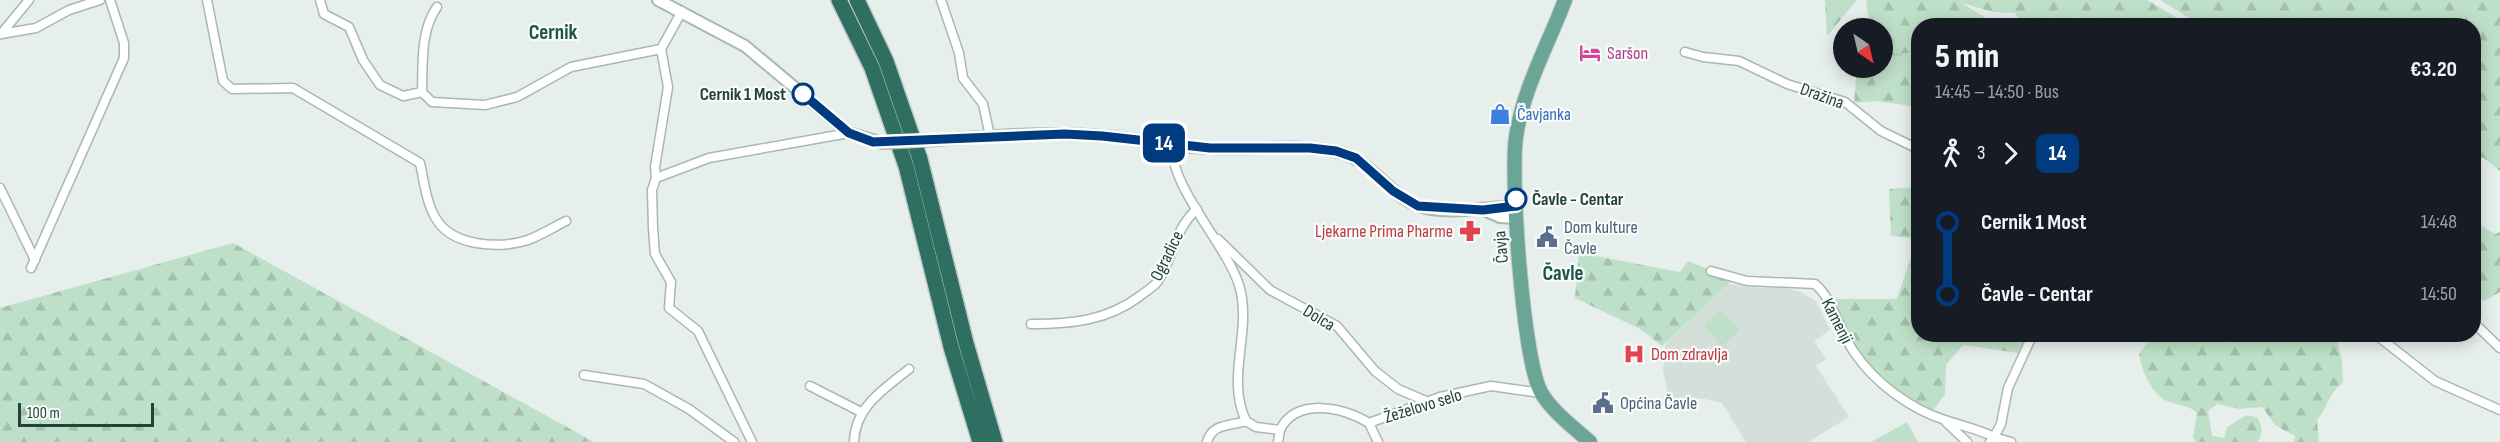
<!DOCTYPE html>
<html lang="en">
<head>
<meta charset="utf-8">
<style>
	body { margin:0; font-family:"Sofia Sans Condensed",sans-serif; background:#242831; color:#f1f3f6; height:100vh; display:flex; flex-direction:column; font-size:22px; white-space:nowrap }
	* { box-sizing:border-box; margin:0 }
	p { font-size:20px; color:#9ea1a6 }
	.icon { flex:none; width:33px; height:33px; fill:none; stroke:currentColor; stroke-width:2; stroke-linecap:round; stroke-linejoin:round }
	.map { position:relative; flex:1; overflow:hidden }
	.details { position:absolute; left:1911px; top:18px; width:570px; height:324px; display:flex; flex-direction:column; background:#171b24; border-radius:24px; box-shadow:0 3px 15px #0003 }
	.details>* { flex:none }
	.badge { padding:0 12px; border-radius:9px; font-size:21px; line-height:39px }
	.needle { width:39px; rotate:146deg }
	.tools { position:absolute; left:1833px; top:18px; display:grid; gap:12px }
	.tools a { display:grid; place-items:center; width:60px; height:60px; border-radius:50%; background:#171b24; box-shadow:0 3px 15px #0003; font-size:30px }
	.scale { position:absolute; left:18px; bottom:15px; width:136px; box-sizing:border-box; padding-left:6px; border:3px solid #24423a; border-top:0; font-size:16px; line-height:21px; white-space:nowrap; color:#24423a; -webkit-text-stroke:4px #f7fbf9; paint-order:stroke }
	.map>.badge { position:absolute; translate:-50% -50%; box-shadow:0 0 0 3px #fff }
	.legs { display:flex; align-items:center; gap:9px; height:66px; padding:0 24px; font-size:20px }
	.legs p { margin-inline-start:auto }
	.overview { display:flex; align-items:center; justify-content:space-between; height:102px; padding:0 24px }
	h1 { font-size:33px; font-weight:800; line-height:45px }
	ul { padding:0 24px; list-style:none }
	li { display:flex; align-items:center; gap:21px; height:72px; font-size:22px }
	li i { display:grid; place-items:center; width:9px; height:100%; margin:0 8px; background:currentColor }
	li i::after { content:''; width:15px; height:15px; margin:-8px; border:4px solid; border-radius:50%; background:#171b24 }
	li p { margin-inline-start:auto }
	li:first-child i { background:linear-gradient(#0000 50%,currentColor 0) }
	li:last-child i { background:linear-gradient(currentColor 50%,#0000 0) }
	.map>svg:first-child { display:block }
</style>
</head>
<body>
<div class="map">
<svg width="2500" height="442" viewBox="0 0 2500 442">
	<defs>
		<pattern id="grass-tufts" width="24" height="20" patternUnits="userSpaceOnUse" patternTransform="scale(1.5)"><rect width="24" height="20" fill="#bfe0c8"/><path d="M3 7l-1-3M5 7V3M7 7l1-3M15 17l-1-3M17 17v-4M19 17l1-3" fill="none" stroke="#a4c1ad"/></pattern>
		<pattern id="forest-firs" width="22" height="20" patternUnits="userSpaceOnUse" patternTransform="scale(1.5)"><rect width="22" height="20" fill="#bfe0c8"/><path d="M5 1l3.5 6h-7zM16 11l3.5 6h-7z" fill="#a4c1ad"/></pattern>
	</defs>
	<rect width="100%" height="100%" fill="#e6efeb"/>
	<!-- built -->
	<polygon fill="#d4dfda" points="1727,284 1760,288 1785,288 1801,292 1816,301 1830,330 1814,341 1826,359 1816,366 1849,417 1808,442 1746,442 1722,403 1705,399 1669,398 1663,370 1666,343"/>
	<!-- grass -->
	<g fill="url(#grass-tufts)">
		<polygon points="2058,9 2093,25 2049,26 2050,19"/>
		<path d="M 1883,53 L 1913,53 C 1910,70 1891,85 1874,91 L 1874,68 L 1882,68 Z"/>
	</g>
	<!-- forest -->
	<g fill="url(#forest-firs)">
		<polygon points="1823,0 1857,0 1827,36 1825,1"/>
		<path d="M 1866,0 L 2147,0 L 2189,25 L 2093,25 L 2058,9 L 2050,19 L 2049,25 C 2033,26 2024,27 2015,13 L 1993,12 L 1962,3 L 1997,25 L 1918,26 L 1918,107 L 1876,101 L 1854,103 L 1857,68 L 1874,68 L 1875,91 C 1891,85 1910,70 1913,53 L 1883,53 L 1882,28 L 1867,28 L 1869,21 Z"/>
		<polygon points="2160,0 2500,0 2500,171 2484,158 2474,156 2474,26 2200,25"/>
		<polygon points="1918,187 1918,334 2015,334 2024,339 2018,353 1963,345 1946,365 1945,394 1932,412 1899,393 1866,363 1830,299 1897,299 1917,239 1891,236 1889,189"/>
		<polygon points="2474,221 2495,234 2500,232 2500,292 2484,301 2475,295"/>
		<polygon points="233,243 594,442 0,442 0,308"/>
		<polygon points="1579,253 1680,272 1688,261 1733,279 1662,346 1640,329 1575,298"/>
		<path d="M 2153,335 L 2221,335 L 2229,343 L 2251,335 L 2335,335 L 2342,360 L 2343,383 C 2329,392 2328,407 2317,420 L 2319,442 L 2294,442 L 2295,436 L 2275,425 L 2262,407 L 2239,409 L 2217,404 L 2208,411 L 2212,436 L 2224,438 L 2227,427 L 2247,415 L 2258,418 C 2262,427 2264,434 2257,442 L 2196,442 L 2193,437 L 2197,413 C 2187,404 2179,406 2167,401 C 2152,395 2141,369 2139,354 Z"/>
	</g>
	<!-- pitch -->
	<g fill="#bfe0c8">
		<polygon points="1721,310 1740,331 1722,346 1704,325"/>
		<polygon points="1907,422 1918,442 1871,442"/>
	</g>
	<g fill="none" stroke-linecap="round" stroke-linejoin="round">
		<defs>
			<g id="minor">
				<path d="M 207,0 L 223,81 L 232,89 L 293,88 L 420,163 C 424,181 426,201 435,217 C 451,247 499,249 528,240 C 541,235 554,227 566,221"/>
				<polyline points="320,0 324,14 349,27 363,60 380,85 403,96 422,92"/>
				<polyline points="941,0 959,53 963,78 983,104 990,136"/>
				<path d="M 437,7 C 420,31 423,64 422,92 L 432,102 L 485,105 L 517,97 L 571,67 L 661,49"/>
				<polyline points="1,34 36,28 69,10 100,0"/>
				<polyline points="1,34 29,0"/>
				<polyline points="1685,52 1703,57 1739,61 1787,84 1845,102 1881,131 1918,149"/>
				<path d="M 1172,144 C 1169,186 1226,244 1239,285 C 1253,330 1225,377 1246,421 L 1256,427 L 1280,430 C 1296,397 1344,407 1369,423 L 1440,397 L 1491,386 L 1541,393"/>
				<polyline points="656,178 655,167 668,87 661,49 682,11"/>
				<polyline points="0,188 35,260"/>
				<polyline points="1218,239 1270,290 1337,326 1375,371 1398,389 1428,402"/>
				<polyline points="31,268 124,58 124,43 110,0"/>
				<path d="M 1711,271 L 1747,281 L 1815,284 C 1834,300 1839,331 1854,352 C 1874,382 1910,409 1945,420 C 1962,426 1978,429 1994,437 L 2001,424 L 2008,388 L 2033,334"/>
				<polyline points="2474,323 2500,348"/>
				<path d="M 1031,324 C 1071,324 1107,321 1140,296 C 1146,291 1154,287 1158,281 C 1174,257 1174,229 1197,209"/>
				<polyline points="2375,334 2435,381 2500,410"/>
				<polyline points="584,375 644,384 689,409 734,442"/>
				<polyline points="810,386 861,412"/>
				<polyline points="1946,422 1967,442"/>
				<polyline points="1369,423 1378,442"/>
				<polyline points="752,442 698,331 669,308 671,282 655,254 653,228 652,190 656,178 709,158 849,133"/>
				<path d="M 854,442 C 855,407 883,390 909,369"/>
				<path d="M 1207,442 C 1212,423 1231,426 1246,421"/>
				<polyline points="1278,442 1280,430"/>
				<polyline points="1990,442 1994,437 2011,442"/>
			</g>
			<g id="tertiary">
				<polyline points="658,0 745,46 849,133 882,143"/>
				<path d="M 939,140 C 993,136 1049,131 1103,136 C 1139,139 1175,147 1211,148 C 1252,150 1294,144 1334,151 C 1370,157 1385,192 1416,205 C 1443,216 1488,207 1516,206"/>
				<polyline points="1484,210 1500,217 1517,218"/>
			</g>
			<path id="primary" d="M 1565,0 C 1548,45 1523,89 1516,137 C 1510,176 1523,364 1542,394 C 1554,413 1573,427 1590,442"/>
			<g id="motorway">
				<polyline points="839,0 872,68 906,166 951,347 980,442"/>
				<polyline points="857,0 886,61 920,159 966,343 995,442"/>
			</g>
		</defs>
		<!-- minor casing -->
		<use href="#minor" stroke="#a8b8b2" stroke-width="11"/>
		<!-- tertiary casing -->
		<use href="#tertiary" stroke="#a8b8b2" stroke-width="14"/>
		<!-- primary casing -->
		<use href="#primary" stroke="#c2cac8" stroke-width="16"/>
		<!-- motorway casing -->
		<use href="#motorway" stroke="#c2cac8" stroke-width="18"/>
		<!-- minor -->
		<use href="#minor" stroke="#fff" stroke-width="8"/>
		<!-- tertiary -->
		<use href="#tertiary" stroke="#fff" stroke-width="10"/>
		<!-- primary -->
		<use href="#primary" stroke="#6aa596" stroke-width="14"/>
		<!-- motorway -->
		<use href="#motorway" stroke="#2f6f62" stroke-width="15"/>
		<defs>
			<polyline id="tertiary-bridge" points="882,143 939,140"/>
		</defs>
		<!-- tertiary-bridge casing -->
		<use href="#tertiary-bridge" stroke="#a8b8b2" stroke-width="14" stroke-linecap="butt"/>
		<!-- tertiary-bridge -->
		<use href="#tertiary-bridge" stroke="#fff" stroke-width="10"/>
	</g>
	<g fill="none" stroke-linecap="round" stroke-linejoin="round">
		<defs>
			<polyline id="line-1" points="803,94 849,133 873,142 1065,134 1102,136 1210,148 1310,148 1336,151 1356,158 1393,191 1418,206 1483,210 1516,206 1516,199"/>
		</defs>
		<!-- line-1 casing -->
		<use href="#line-1" stroke="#fff" stroke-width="14"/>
		<!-- line-1 -->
		<use href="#line-1" stroke="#003b80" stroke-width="9"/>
	</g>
	<!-- icons -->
	<defs>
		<symbol id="hotel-bare" viewBox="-9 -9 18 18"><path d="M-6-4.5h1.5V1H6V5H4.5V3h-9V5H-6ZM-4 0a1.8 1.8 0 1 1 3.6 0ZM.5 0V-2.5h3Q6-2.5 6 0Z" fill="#d1479c" stroke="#f7fbf9" stroke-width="2.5" paint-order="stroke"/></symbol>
		<symbol id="shop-bare" viewBox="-9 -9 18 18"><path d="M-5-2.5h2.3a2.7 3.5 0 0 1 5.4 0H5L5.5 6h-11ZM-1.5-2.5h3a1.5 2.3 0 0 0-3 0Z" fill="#3f7fe0" stroke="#f7fbf9" stroke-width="2.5" paint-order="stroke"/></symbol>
		<symbol id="pharmacy-bare" viewBox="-9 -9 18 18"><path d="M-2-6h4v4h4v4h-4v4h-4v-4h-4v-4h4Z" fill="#e0444e" stroke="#f7fbf9" stroke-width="2.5" paint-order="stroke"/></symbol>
		<symbol id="civic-bare" viewBox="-9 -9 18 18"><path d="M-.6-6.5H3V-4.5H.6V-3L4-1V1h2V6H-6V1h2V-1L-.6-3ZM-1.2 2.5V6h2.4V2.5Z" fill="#5c6f8a" stroke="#f7fbf9" stroke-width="2.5" paint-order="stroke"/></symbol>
		<symbol id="hospital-bare" viewBox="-9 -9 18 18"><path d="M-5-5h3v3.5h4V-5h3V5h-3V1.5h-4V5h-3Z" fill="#e0444e" stroke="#f7fbf9" stroke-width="2.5" paint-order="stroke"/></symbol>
	</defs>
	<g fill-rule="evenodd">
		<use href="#hotel-bare" x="1575" y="38" width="30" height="30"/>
		<use href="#shop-bare" x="1485" y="99" width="30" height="30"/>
		<use href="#pharmacy-bare" x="1455" y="216" width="30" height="30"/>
		<use href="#civic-bare" x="1532" y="222" width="30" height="30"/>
		<use href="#hospital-bare" x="1619" y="339" width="30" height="30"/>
		<use href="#civic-bare" x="1588" y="388" width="30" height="30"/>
	</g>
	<!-- markers -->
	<g fill="#fff" stroke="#003b80" stroke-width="3">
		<circle cx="803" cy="94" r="10"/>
		<circle cx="1516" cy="199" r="10"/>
	</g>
	<g text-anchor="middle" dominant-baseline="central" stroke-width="4.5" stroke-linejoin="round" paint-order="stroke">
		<!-- hotel labels -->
		<g font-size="18" fill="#b23c85" stroke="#f7fbf9" text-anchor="start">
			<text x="1607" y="53">Saršon</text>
		</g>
		<!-- stop labels -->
		<g font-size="18" font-weight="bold" fill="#24423a" stroke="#f7fbf9" text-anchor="end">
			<text x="786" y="94">Cernik 1 Most</text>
			<text x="1532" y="199" text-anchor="start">Čavle - Centar</text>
		</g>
		<!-- street labels -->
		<g font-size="18" fill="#24423a" stroke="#f7fbf9">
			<text transform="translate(1822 96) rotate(20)">Dražina</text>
			<text transform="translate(1501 247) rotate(-95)">Čavja</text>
			<text transform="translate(1167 256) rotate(-64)">Ogradice</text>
			<text transform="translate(1319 318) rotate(31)">Dolca</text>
			<text transform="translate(1837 321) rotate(63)">Kamenji</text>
			<text transform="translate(1423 406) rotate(-17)">Žeželovo selo</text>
		</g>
		<!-- shop labels -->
		<g font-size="18" fill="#366cbe" stroke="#f7fbf9" text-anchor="start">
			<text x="1517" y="114">Čavjanka</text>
		</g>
		<!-- service labels -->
		<g font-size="18" fill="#4e5e75" stroke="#f7fbf9" text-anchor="start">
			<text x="1564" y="227">Dom kulture<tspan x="1564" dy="21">Čavle</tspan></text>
			<text x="1620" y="403">Općina Čavle</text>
		</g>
		<!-- health labels -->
		<g font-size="18" fill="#be3a42" stroke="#f7fbf9" text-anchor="end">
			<text x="1453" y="231">Ljekarne Prima Pharme</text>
			<text x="1651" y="354" text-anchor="start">Dom zdravlja</text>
		</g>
		<!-- quarter labels -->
		<g font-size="21" font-weight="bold" fill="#1f5548" stroke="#f7fbf9">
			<text x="553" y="32">Cernik</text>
			<text x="1563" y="273">Čavle</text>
		</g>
	</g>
</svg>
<div class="tools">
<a><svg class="needle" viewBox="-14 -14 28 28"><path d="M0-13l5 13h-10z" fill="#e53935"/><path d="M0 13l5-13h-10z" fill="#9ea1a6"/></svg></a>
</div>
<div class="scale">100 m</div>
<b class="badge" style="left:1164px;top:143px;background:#003b80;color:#fff">14</b>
<section class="details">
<div class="overview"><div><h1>5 min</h1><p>14:45 – 14:50 · Bus</p></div><b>€3.20</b></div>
<div class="legs"><svg class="icon" aria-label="walk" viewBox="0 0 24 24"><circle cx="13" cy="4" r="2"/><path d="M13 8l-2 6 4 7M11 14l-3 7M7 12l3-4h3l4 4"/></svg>3<svg class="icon" aria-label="forward" viewBox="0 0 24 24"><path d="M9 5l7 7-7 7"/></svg><b class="badge" style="background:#003b80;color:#fff">14</b></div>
<ul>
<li><i style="color:#003b80"></i><b>Cernik 1 Most</b><p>14:48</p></li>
<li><i style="color:#003b80"></i><b>Čavle - Centar</b><p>14:50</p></li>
</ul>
</section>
</div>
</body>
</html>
